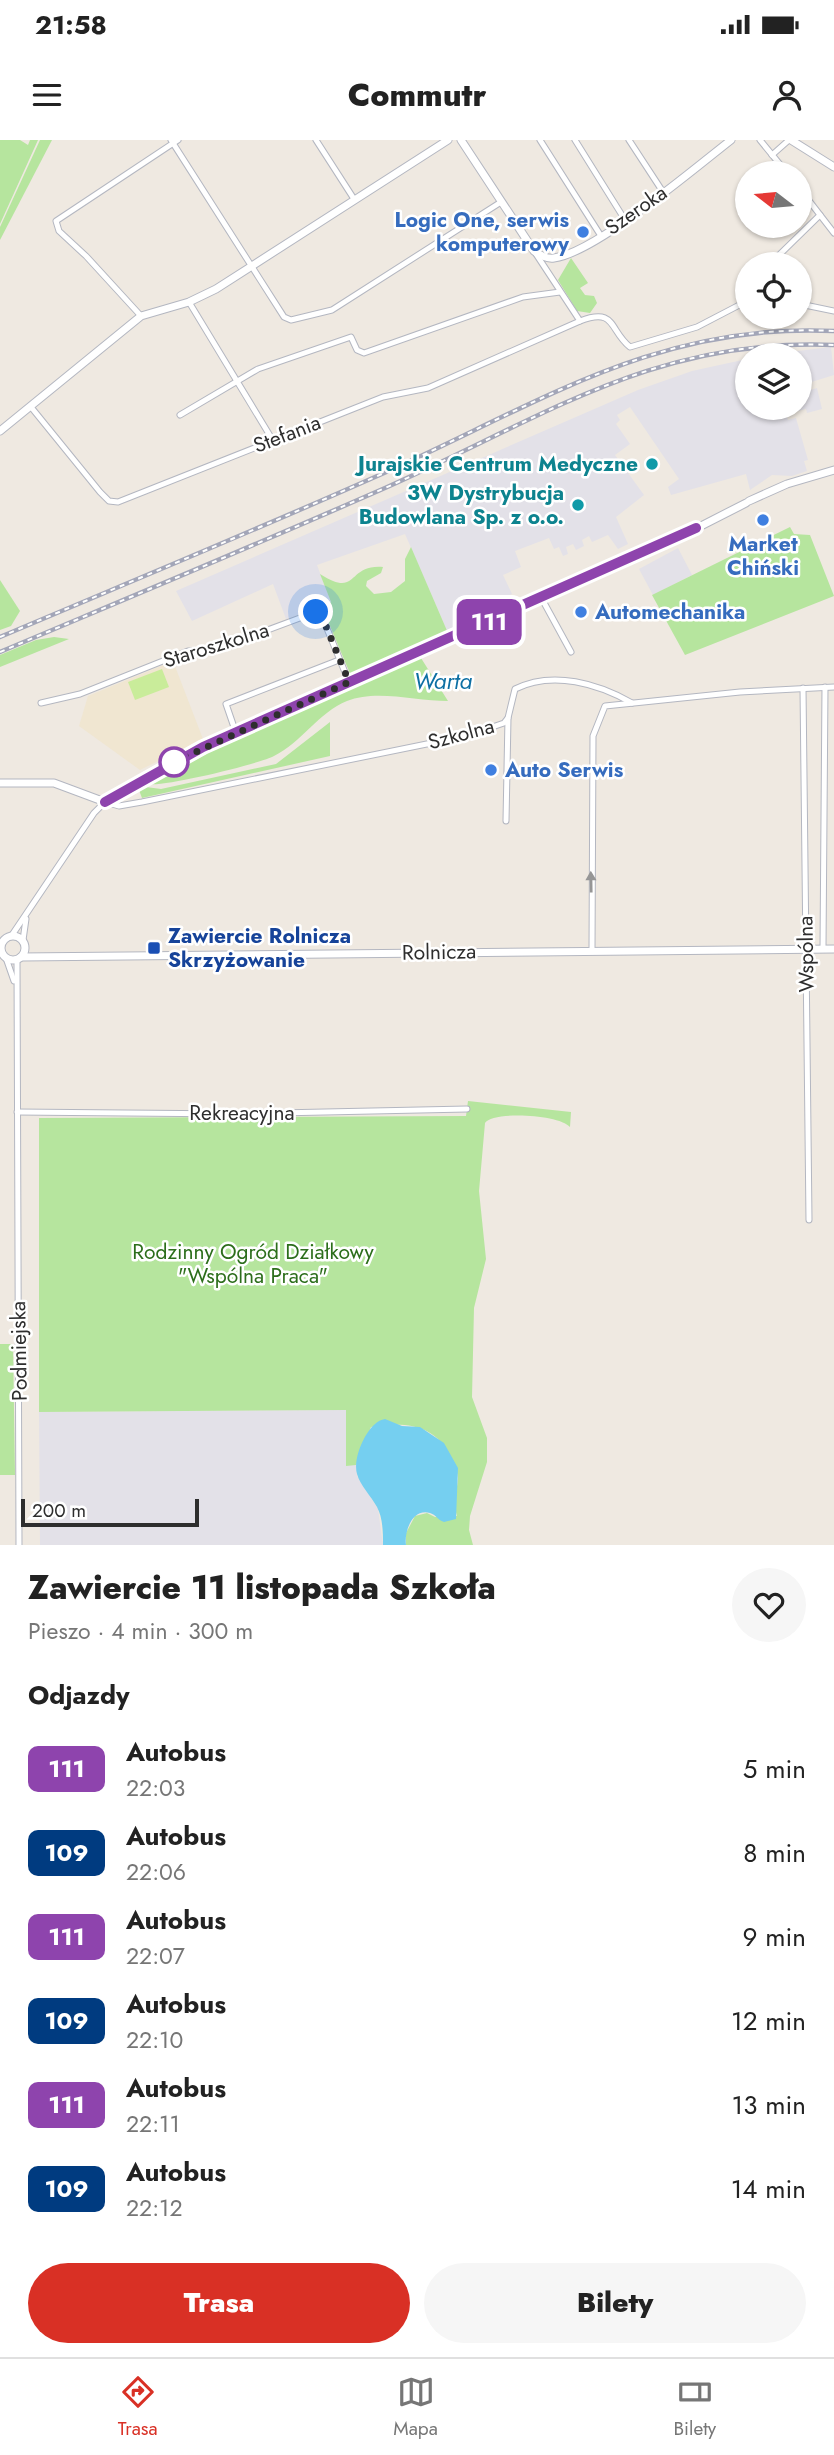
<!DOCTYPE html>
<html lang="pl">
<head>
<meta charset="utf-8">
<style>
	body { margin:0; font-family:Jost,sans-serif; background:#f6f6f6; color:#222; height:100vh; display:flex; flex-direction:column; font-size:26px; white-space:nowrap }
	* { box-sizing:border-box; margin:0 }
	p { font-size:23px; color:#767676 }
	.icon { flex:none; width:38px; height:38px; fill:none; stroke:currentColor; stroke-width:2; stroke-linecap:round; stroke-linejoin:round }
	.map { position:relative; height:1405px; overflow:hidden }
	.side { display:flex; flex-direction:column; background:#fff; flex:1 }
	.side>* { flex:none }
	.badge { padding:0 14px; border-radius:10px; font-size:24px; line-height:46px }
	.needle { width:46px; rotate:286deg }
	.fabs { position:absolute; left:735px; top:21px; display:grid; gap:14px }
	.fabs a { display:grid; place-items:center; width:77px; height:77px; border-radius:50%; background:#fff; box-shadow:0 2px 5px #0004; font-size:35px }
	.scale { position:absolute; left:21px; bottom:18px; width:178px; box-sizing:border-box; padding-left:7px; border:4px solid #2e2e2e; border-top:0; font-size:19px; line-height:24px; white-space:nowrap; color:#2e2e2e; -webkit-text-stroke:5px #fff; paint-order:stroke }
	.you { position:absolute; width:35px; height:35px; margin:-18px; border:5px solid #fff; border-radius:50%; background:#1a73e8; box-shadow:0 0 0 10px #1a73e833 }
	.map>.badge { position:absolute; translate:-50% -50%; box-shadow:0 0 0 4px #fff }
	h2 { padding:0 28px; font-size:26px; line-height:63px }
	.round { display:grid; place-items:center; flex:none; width:74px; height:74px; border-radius:37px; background:#f6f6f6 }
	.overview { display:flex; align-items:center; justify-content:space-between; height:119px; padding:0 28px }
	h1 { font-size:33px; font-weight:800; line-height:52px }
	.cta { display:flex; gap:14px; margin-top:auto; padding:14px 28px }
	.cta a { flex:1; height:80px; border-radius:42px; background:#d93025; color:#fff; font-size:28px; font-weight:800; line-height:80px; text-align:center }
	.cta a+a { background:#f6f6f6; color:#222 }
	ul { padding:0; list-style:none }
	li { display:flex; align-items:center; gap:21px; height:84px; padding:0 28px }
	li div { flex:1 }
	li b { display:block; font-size:26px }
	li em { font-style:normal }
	li .badge { min-width:77px; font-weight:700; text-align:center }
	.status { display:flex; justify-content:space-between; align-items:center; height:49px; padding:0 35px; background:#fff; direction:ltr }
	.status svg { height:19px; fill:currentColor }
	header { display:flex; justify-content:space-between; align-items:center; height:91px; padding:0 28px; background:#fff; font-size:32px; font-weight:800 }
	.tabs { display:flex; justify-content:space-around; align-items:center; height:98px; border-top:2px solid #e0e0e0; background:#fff; font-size:19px; color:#767676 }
	.tabs a { display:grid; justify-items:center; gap:4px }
	.tabs .current { color:#d93025 }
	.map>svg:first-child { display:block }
</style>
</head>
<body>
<div class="status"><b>21:58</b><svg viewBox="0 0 49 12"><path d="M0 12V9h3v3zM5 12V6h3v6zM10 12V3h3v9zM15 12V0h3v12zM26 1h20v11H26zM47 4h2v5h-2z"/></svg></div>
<header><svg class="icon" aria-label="menu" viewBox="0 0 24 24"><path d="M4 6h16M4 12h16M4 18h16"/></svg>Commutr<svg class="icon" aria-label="person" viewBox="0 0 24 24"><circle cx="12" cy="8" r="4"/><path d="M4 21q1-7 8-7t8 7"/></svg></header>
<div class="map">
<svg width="834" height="1405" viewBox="0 0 834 1405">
	<rect width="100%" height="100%" fill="#efe9e1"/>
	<!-- industrial -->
	<g fill="#e3e1e8">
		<polygon points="831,207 834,235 802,245 804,252 817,248 822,269 807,273 806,269 786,274 788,280 796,278 808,320 804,321 807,331 792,336 772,335 750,350 746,334 671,355 668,347 679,339 630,267 617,275 620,280 616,284 630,304 615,315 644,355 616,377 628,404 618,409 608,395 592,402 589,396 582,400 584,406 576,410 573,404 566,407 568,414 563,416 559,407 554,409 549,398 515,411 521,427 503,435 512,454 495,462 499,472 448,493 405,394 317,425 331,463 286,479 273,444 192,481 176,451 638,250 692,231 747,219 747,268 800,268 800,215 764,215"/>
		<polygon points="678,408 692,435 653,455 639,429"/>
		<polygon points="346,1270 346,1325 356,1325 357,1336 378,1369 383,1405 40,1405 39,1272"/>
	</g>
	<!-- education -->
	<polygon fill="#f0e6d1" points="173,521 203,599 140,630 79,586 88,556"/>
	<!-- green -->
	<g fill="#b6e59e">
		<polygon points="0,0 20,0 28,5 30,0 38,0 0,84"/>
		<polygon points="40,0 52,0 0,100 0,87"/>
		<polygon points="571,118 588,143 580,148 585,155 594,156 597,163 590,173 577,171 558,140"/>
		<polygon points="790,387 794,394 810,395 834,456 685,515 652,455"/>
		<path d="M 411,407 L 448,493 L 351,536 L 322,467 L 331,462 L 320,434 C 359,459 346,424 383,427 L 381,433 L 367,441 L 366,446 L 374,454 L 391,452 L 405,441 L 405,419 Z"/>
		<polygon points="0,440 20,471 11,486 0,490"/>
		<polygon points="54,497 69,499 0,527 0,515 36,500"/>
		<path d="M 421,518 L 448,561 C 416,561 376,549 347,561 C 319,572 301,603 274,616 C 259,624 164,647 149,644 L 212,611 Z"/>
		<polygon points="330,582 330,616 142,658 139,650 146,647 161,649 276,624"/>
		<path d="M 468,961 L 571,972 L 570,987 C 559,974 492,971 485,983 L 479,1051 L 486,1119 L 474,1168 L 472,1257 L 487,1298 L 487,1322 L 470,1376 L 469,1390 L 473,1405 L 406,1405 L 406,1393 L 415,1376 L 427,1373 L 435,1377 L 457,1376 C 453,1363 457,1351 458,1338 C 458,1331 453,1324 450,1317 C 435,1283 404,1282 371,1287 L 356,1325 L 346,1326 L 346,1270 L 39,1272 L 39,978 L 466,976 Z"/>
		<polygon points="0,1204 13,1204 15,1335 0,1335"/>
	</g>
	<!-- pitch -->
	<polygon fill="#c9ec9a" points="162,529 169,547 135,560 128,542"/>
	<!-- water -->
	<path fill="#75cff0" d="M 385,1279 L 402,1286 L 420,1287 L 444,1303 L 458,1328 L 456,1379 L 444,1382 C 437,1380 437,1375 430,1373 C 412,1368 404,1392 406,1405 L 383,1405 C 383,1393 383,1378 377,1367 C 371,1356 360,1345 357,1334 C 352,1318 368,1281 385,1279 Z"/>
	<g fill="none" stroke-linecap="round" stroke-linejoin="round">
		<defs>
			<g id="minor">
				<polyline points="171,0 284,177 291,180 332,170 501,62"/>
				<polyline points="316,0 354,59"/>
				<polyline points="540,0 601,96"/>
				<polyline points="575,0 625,80"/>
				<polyline points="629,0 663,52"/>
				<polyline points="760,0 787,33"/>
				<polyline points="772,15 789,0"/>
				<polyline points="800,49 834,93"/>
				<path d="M 536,114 L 580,181 C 616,167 609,190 630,207 L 697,187 L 747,161"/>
				<polyline points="775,124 776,118 820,75"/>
				<polyline points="189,162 272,299"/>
				<polyline points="800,164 834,171"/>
				<polyline points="141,176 86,116 59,91 56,81 178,0"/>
				<polyline points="31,267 100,352 109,361 118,362 383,257 428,248 580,181"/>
				<polyline points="180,275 258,229 351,197 357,210 364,213 523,157 560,152"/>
				<polyline points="542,459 571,512"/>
				<polyline points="803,548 809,1080"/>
				<polyline points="41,563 80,554 188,511 214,510 316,472 321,474 349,542"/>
				<polyline points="236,593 226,564 339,520"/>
				<polyline points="506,681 508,578"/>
				<path d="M 12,795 L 94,673 L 105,662 L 119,666 L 142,662 L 466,596 L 504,583 L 508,578 L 515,549 C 553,530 599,544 632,563"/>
				<polyline points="23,800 26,779"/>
				<polyline points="823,808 825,547"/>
				<polyline points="592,810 593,596 605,566 740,552 834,547"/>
				<polyline points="6,818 14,841"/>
				<polyline points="17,820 19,1405"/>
				<polyline points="17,972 235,974 467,969"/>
			</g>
			<g id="tertiary">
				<path d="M 461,0 L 534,111 C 540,115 546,119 554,118 C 595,113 695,28 731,0"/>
				<polyline points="791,0 834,27"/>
				<polyline points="0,291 141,176 189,162 216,149 448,0"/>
				<polyline points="749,361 787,344 834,330"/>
				<polyline points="699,387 746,363"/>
				<polyline points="0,643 54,643 105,662 203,607 696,388"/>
				<circle cx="13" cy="808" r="12"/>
				<polyline points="21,817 834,809"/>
			</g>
		</defs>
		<!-- minor casing -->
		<use href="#minor" stroke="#b4b7c1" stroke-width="7"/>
		<!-- tertiary casing -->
		<use href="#tertiary" stroke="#b4b7c1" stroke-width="9"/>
		<!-- minor -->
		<use href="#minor" stroke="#fff" stroke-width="5"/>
		<!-- tertiary -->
		<use href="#tertiary" stroke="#fff" stroke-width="7"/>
		<defs>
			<g id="rail">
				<path d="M 0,497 C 125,444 251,392 375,337 C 532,268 654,182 834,191"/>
				<path d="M 0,512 C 128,458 258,404 385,348 C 541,279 655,197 834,205"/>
			</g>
		</defs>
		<!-- rail casing -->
		<use href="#rail" stroke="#a3a6b8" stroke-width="4.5"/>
		<!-- rail -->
		<use href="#rail" stroke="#fff" stroke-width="2" stroke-dasharray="5" stroke-linecap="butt"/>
	</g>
	<!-- one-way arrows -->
	<defs><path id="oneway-solid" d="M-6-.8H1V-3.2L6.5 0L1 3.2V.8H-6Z" transform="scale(1.75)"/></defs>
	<use fill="#969696" href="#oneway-solid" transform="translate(591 742) rotate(-91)"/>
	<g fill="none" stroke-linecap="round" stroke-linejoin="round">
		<defs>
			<polyline id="line" points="105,662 203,607 696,388"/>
		</defs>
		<!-- line casing -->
		<use href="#line" stroke="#fff" stroke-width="16"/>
		<!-- line -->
		<use href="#line" stroke="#8e44ad" stroke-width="10"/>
		<!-- walk -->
		<polyline stroke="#2e2e2e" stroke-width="7" stroke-dasharray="0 12.6" points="174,622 349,542 321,474 316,472"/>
	</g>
	<!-- markers -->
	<g fill="#3f7fe0" stroke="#fff" stroke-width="2.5">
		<circle cx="583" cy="92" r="7"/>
		<circle cx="763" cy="380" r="7"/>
		<circle cx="581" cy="472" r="7"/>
		<circle cx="491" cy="630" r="7"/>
	</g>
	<g fill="#0f9aa8" stroke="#fff" stroke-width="2.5">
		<circle cx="652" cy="324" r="7"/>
		<circle cx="578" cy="365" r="7"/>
	</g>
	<circle fill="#fff" stroke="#8e44ad" stroke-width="3.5" cx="174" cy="622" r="14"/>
	<rect fill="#1a4fb4" stroke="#fff" stroke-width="2.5" x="147" y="801" width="14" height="14" rx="3.5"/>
	<g text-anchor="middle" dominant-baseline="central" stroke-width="5" stroke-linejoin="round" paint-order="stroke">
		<!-- street labels -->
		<g font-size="21" fill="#2e2e2e" stroke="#fff">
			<text transform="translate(636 70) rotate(-35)">Szeroka</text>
			<text transform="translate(287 294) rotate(-21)">Stefania</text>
			<text transform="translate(216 505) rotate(-17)">Staroszkolna</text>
			<text transform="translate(461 594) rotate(-15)">Szkolna</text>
			<text transform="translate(439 812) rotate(-1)">Rolnicza</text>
			<text transform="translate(806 814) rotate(-91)">Wspólna</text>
			<text x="242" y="973">Rekreacyjna</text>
			<text transform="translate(19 1211) rotate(-91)">Podmiejska</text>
		</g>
		<!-- shop labels -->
		<g font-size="21" font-weight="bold" fill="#366cbe" stroke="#fff" text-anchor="start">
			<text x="569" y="80" text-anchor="end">Logic One, serwis<tspan x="569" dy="24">komputerowy</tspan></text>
			<text x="763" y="404" text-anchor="middle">Market<tspan x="763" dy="24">Chiński</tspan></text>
			<text x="595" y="472">Automechanika</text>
			<text x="505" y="630">Auto Serwis</text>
		</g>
		<!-- culture labels -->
		<g font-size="21" font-weight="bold" fill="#0d838f" stroke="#fff" text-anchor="end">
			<text x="638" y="324">Jurajskie Centrum Medyczne</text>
			<text x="564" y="353">3W Dystrybucja<tspan x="564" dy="24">Budowlana Sp. z o.o.</tspan></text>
		</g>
		<!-- transit labels -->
		<g font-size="21" font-weight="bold" fill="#164399" stroke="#fff" text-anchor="start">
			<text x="168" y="796">Zawiercie Rolnicza<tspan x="168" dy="24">Skrzyżowanie</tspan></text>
		</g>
		<!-- park labels -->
		<g font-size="21" fill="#2c6e1b" stroke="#fff">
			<text x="253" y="1112">Rodzinny Ogród Działkowy<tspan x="253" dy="24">"Wspólna Praca"</tspan></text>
		</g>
		<!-- water labels -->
		<g font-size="23" font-style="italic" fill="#0d6fa3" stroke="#fff">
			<text x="443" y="541">Warta</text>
		</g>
	</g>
</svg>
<div class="fabs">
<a><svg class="needle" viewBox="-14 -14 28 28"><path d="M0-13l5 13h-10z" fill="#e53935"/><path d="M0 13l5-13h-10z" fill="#767676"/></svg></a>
<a><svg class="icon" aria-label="locate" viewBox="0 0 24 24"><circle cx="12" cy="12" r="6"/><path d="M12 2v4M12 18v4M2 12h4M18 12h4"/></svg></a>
<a><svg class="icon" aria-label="layers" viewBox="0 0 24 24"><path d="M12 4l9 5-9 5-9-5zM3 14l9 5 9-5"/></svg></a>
</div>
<div class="scale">200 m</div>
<div class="you" style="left:316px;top:472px"></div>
<b class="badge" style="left:489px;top:482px;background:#8e44ad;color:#fff">111</b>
</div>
<section class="side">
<div class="overview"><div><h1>Zawiercie 11 listopada Szkoła</h1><p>Pieszo · 4 min · 300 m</p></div><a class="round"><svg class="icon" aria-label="heart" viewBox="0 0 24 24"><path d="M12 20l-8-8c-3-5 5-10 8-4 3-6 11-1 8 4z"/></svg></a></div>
<h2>Odjazdy</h2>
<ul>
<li><span class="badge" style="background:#8e44ad;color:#fff">111</span><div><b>Autobus</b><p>22:03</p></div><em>5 min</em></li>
<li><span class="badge" style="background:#003b80;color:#fff">109</span><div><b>Autobus</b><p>22:06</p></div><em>8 min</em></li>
<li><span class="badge" style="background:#8e44ad;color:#fff">111</span><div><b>Autobus</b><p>22:07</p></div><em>9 min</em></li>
<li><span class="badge" style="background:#003b80;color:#fff">109</span><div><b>Autobus</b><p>22:10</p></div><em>12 min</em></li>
<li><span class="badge" style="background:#8e44ad;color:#fff">111</span><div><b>Autobus</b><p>22:11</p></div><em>13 min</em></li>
<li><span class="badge" style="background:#003b80;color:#fff">109</span><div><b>Autobus</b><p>22:12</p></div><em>14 min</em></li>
</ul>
<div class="cta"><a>Trasa</a><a>Bilety</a></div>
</section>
<nav class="tabs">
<a class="current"><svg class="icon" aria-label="directions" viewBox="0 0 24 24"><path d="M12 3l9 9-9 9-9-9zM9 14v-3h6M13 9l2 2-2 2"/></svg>Trasa</a>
<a><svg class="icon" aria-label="map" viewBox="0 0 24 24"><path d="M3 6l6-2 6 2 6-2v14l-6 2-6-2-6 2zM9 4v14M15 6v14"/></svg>Mapa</a>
<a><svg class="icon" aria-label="tickets" viewBox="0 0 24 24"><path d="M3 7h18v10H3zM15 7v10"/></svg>Bilety</a>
</nav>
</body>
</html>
